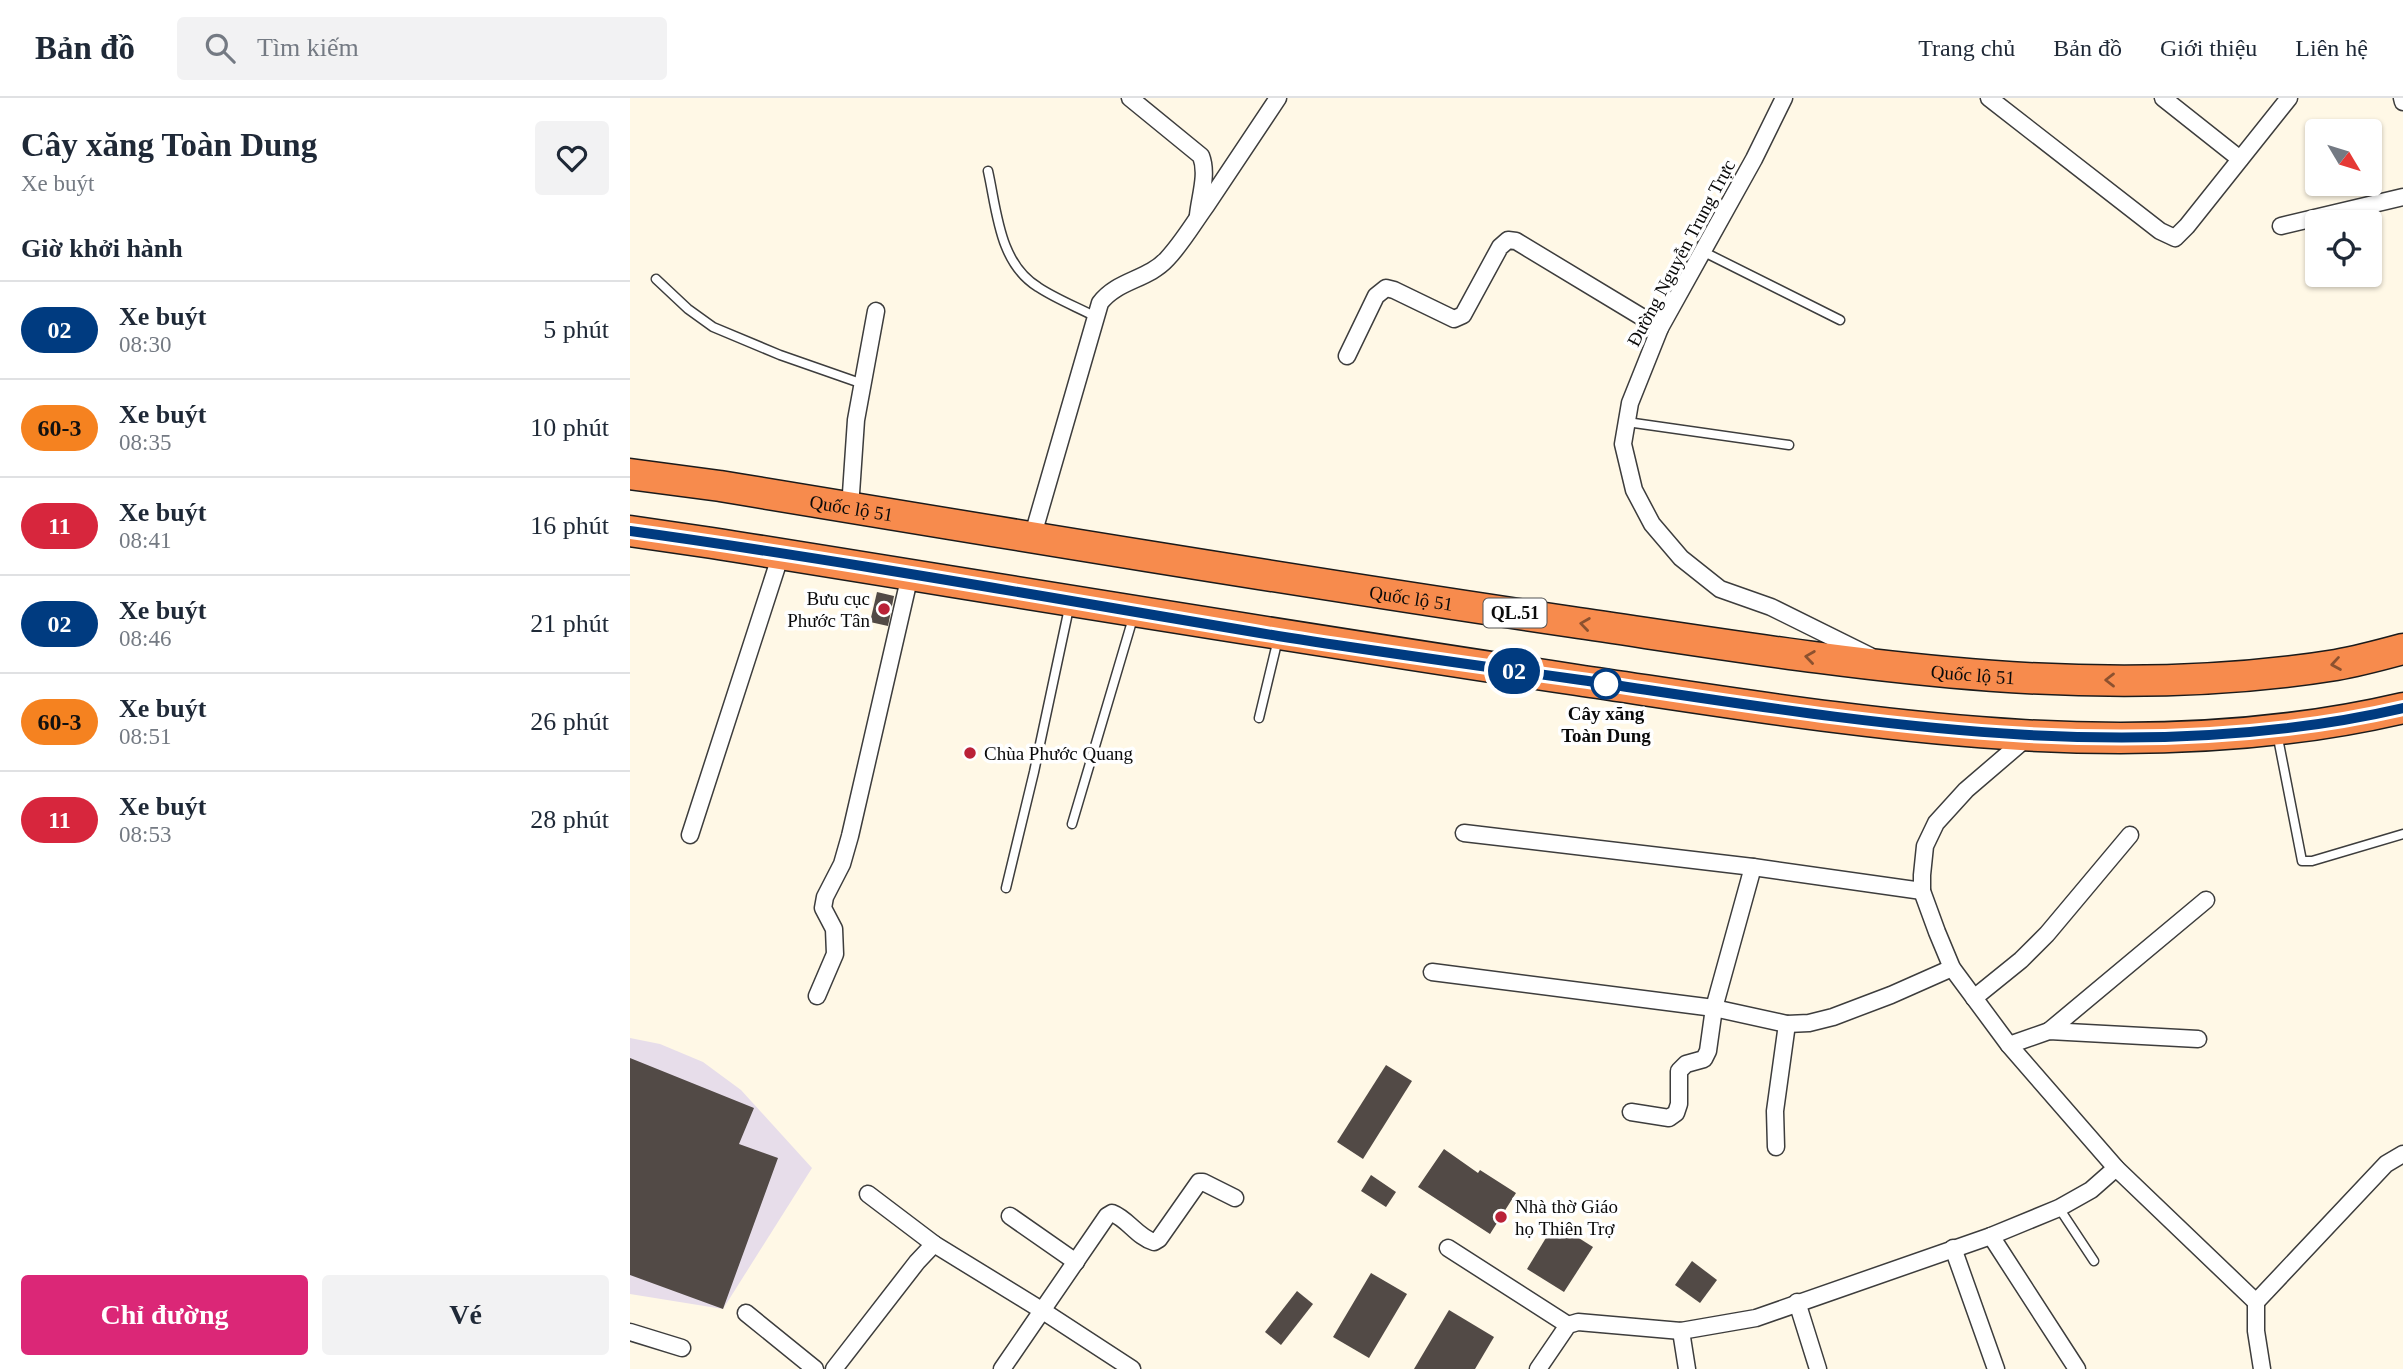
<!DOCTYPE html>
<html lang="vi">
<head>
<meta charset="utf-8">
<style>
	body { margin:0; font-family:Georgia,serif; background:#f2f2f3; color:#1f2937; height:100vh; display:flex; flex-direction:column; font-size:26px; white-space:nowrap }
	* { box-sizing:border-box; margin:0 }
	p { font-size:23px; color:#747a83 }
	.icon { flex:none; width:38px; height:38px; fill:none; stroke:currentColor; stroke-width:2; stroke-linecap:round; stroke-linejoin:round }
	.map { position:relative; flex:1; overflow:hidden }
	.drawer { display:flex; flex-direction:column; background:#fff; width:630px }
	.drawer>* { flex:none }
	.badge { padding:0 14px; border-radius:23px; font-size:24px; line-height:46px }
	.needle { width:46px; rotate:128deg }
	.buttons { position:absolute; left:1675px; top:21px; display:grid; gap:14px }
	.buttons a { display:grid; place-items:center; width:77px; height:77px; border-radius:7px; background:#fff; box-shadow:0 2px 5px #0004; font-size:35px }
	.map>.badge { position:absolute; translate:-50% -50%; box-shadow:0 0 0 4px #fff }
	h2 { padding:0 21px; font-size:26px; line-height:63px }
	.round { display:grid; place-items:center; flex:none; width:74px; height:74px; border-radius:7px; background:#f2f2f3 }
	.summary { display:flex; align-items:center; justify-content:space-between; height:119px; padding:0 21px }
	h1 { font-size:33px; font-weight:600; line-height:52px }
	.cta { display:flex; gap:14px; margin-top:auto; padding:14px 21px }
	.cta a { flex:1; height:80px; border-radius:7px; background:#db2777; color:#fff; font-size:28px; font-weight:600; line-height:80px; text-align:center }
	.cta a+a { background:#f2f2f3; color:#1f2937 }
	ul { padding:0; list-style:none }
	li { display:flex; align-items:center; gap:21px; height:98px; padding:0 21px; border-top:2px solid #e0e1e3 }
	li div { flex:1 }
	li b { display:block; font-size:26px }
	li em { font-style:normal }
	li .badge { min-width:77px; font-weight:700; text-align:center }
	header { display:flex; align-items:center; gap:42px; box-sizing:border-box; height:98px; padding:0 35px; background:#fff; border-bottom:2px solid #e0e1e3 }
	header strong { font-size:33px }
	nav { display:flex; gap:38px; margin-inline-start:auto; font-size:24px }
	.search { width:490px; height:63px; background:#f2f2f3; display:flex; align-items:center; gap:18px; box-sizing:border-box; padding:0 24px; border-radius:7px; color:#747a83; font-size:26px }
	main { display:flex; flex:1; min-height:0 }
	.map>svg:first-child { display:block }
</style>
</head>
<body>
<header>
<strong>Bản đồ</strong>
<div class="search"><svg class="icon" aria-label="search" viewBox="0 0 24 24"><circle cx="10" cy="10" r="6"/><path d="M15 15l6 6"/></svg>Tìm kiếm</div>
<nav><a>Trang chủ</a><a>Bản đồ</a><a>Giới thiệu</a><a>Liên hệ</a></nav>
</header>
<main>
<section class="drawer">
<div class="summary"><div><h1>Cây xăng Toàn Dung</h1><p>Xe buýt</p></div><a class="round"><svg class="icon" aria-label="heart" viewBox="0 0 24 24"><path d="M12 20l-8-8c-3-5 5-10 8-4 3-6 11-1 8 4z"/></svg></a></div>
<h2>Giờ khởi hành</h2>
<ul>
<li><span class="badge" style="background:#003b80;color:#fff">02</span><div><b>Xe buýt</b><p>08:30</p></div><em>5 phút</em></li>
<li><span class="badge" style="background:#f58220;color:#111">60-3</span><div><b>Xe buýt</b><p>08:35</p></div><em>10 phút</em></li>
<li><span class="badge" style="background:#d7263d;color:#fff">11</span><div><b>Xe buýt</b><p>08:41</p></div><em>16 phút</em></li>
<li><span class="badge" style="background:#003b80;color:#fff">02</span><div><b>Xe buýt</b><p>08:46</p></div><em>21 phút</em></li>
<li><span class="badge" style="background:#f58220;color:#111">60-3</span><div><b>Xe buýt</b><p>08:51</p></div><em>26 phút</em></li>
<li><span class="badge" style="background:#d7263d;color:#fff">11</span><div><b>Xe buýt</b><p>08:53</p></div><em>28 phút</em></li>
</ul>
<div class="cta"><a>Chỉ đường</a><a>Vé</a></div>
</section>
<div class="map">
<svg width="1773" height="1271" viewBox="0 0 1773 1271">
	<rect width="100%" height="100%" fill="#fff8e6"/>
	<!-- industrial -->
	<polygon fill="#e7ddea" points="0,940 30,946 73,964 111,992 182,1070 93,1211 0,1196"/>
	<!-- building -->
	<g fill="#524a46">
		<polygon points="247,494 264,498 258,528 240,524"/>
		<polygon points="0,960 124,1010 109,1046 148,1060 93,1211 0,1177"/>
		<polygon points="756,967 782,983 733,1061 707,1044"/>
		<polygon points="814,1051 848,1075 850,1072 886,1095 860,1136 788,1089"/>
		<polygon points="741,1077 766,1094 756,1109 731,1093"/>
		<polygon points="925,1125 963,1149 934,1194 897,1171"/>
		<polygon points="1062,1163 1087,1182 1070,1205 1045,1187"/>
		<polygon points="741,1175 777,1196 739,1260 703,1239"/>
		<polygon points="667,1193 683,1206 651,1247 635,1234"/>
		<polygon points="819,1212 864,1239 845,1271 784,1271"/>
	</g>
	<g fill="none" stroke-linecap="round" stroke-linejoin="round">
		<defs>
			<g id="lane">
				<path d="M 358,73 C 367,113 369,165 408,189 C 426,201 447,209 466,219"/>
				<polyline points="1072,153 1210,222"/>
				<polyline points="26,181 58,211 83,229 150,257 233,286"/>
				<polyline points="997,324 1159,347"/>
				<polyline points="629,620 648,541"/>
				<polyline points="1647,635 1672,763 1682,763 1773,736"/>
				<polyline points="442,726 503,520"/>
				<polyline points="376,790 404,674 439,510"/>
				<polyline points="1429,1110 1464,1163"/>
			</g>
			<g id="street">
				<path d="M 500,0 L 571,58 C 578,76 570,98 568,117"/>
				<polyline points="1154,0 1124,61 1030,230 1000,305 993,346 1004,392 1022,426 1051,460 1090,491 1141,509 1240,558"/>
				<polyline points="1359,0 1530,133 1545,140 1557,128 1659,0"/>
				<polyline points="1533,0 1610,61"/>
				<polyline points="1772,0 1773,4"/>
				<polyline points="1651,128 1773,99"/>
				<polyline points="717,258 746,198 756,190 764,192 824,221 833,217 870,149 878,142 886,143 1030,230"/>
				<polyline points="220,410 226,322 246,213"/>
				<path d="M 402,440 L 470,205 C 487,182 518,182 537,161 C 552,145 563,126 576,108 C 600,72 624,36 648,0"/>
				<polyline points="1399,638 1336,692 1306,725 1295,748 1292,777 1292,793 1307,834 1322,870 1379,947 1486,1070 1626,1204 1756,1066 1773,1056"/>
				<polyline points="834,735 1123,769 1292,793"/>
				<polyline points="60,737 151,456"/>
				<polyline points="802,874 1084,910 1157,926 1179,925 1203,919 1261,897 1322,870"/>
				<polyline points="187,898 205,856 204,831 193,810 195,799 212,766 220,738 280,477"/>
				<polyline points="1344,900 1391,862 1417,836 1500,737"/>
				<polyline points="1419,933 1576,802"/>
				<polyline points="1379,947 1419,933 1568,941"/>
				<polyline points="1001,1014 1039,1020 1046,1015 1049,1006 1049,973 1056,966 1074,961 1078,953 1084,910 1123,769"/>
				<polyline points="1146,1049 1145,1013 1157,926"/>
				<polyline points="238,1096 304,1146"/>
				<polyline points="380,1118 446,1164"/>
				<polyline points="1361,1138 1447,1271"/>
				<polyline points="818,1150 938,1227"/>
				<polyline points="1323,1150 1366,1271"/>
				<polyline points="1167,1204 1188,1271"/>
				<polyline points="1626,1204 1626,1233 1632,1271"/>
				<polyline points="116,1215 185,1271"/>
				<polyline points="1051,1233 1057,1271"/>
				<polyline points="0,1234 52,1250"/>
				<polyline points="204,1271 287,1164 304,1146 413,1213 502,1271"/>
				<path d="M 372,1271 L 477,1118 L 482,1115 C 498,1121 507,1139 524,1144 L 529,1141 L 569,1084 L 573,1084 L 605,1100"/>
				<polyline points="908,1271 938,1227 948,1224 1051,1233 1126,1220 1361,1138 1429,1110 1461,1092 1486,1070"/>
			</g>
			<g id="highway">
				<path id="s1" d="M 0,376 L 90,388 C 374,435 658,482 942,524 C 1195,561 1451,608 1706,567 C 1729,563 1751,557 1773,551"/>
				<path d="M 0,433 L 82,445 C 370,491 658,539 947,582 C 1219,622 1500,674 1773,610"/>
			</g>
		</defs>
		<!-- lane casing -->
		<use href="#lane" stroke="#3d3d3d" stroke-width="11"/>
		<!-- street casing -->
		<use href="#street" stroke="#3d3d3d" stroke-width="19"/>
		<!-- highway casing -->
		<use href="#highway" stroke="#1b1b1b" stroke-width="33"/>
		<!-- lane -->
		<use href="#lane" stroke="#fff" stroke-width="8"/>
		<!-- street -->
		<use href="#street" stroke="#fff" stroke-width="16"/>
		<!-- highway -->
		<use href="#highway" stroke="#f78b4d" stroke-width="30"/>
	</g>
	<!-- one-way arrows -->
	<defs><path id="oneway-chevron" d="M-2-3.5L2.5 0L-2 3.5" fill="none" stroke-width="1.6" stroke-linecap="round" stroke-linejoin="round" transform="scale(1.75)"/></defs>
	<g stroke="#8c512f">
		<use href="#oneway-chevron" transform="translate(955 526) rotate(-172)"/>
		<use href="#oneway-chevron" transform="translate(1180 559) rotate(-172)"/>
		<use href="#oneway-chevron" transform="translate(1706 566) rotate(171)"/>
		<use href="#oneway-chevron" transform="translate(1480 582) rotate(-180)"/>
	</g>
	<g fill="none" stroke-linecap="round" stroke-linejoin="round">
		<defs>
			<path id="line" d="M 0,433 C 217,463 432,502 648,538 C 749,554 850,568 951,582 C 1222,622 1501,673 1773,610"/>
		</defs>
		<!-- line casing -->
		<use href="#line" stroke="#fff" stroke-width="16"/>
		<!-- line -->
		<use href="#line" stroke="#003b80" stroke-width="10"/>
	</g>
	<!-- markers -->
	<g fill="#ba2137" stroke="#fff" stroke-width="2.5">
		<circle cx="254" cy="511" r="7"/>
		<circle cx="340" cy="655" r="7"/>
		<circle cx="871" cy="1119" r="7"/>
	</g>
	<circle fill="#fff" stroke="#003b80" stroke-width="3.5" cx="976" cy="586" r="14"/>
	<g text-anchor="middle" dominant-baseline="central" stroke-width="7" stroke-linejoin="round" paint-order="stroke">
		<!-- shield labels -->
		<rect fill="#fff" stroke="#545454" stroke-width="2" x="853.5" y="500.5" width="63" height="29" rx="5"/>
		<g font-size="18" font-weight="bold" fill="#0a0a0a">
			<text x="885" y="515">QL.51</text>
		</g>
		<!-- street labels -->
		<g font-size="19" fill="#0a0a0a" stroke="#fff">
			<text transform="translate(1051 155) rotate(-62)">Đường Nguyễn Trung Trực</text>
			<text stroke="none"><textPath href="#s1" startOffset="224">Quốc lộ 51</textPath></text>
			<text stroke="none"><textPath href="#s1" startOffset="791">Quốc lộ 51</textPath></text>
			<text stroke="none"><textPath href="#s1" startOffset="1358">Quốc lộ 51</textPath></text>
		</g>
		<!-- poi labels -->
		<g font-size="19" fill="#0a0a0a" stroke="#fff" text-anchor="start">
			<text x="240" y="500" text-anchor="end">Bưu cục<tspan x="240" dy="22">Phước Tân</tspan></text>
			<text x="354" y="655">Chùa Phước Quang</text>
			<text x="885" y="1108">Nhà thờ Giáo<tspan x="885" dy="22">họ Thiên Trợ</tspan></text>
		</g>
		<!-- stop labels -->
		<g font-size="19" font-weight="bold" fill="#0a0a0a" stroke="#fff">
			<text x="976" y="615">Cây xăng<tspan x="976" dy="22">Toàn Dung</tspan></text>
		</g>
	</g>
</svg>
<div class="buttons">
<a><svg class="needle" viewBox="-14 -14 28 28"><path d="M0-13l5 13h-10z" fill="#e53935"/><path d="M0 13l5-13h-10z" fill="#747a83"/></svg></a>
<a><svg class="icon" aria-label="locate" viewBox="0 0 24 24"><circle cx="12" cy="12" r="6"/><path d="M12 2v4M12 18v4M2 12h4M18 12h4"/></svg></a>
</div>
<b class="badge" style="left:884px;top:573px;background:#003b80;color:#fff">02</b>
</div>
</main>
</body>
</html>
